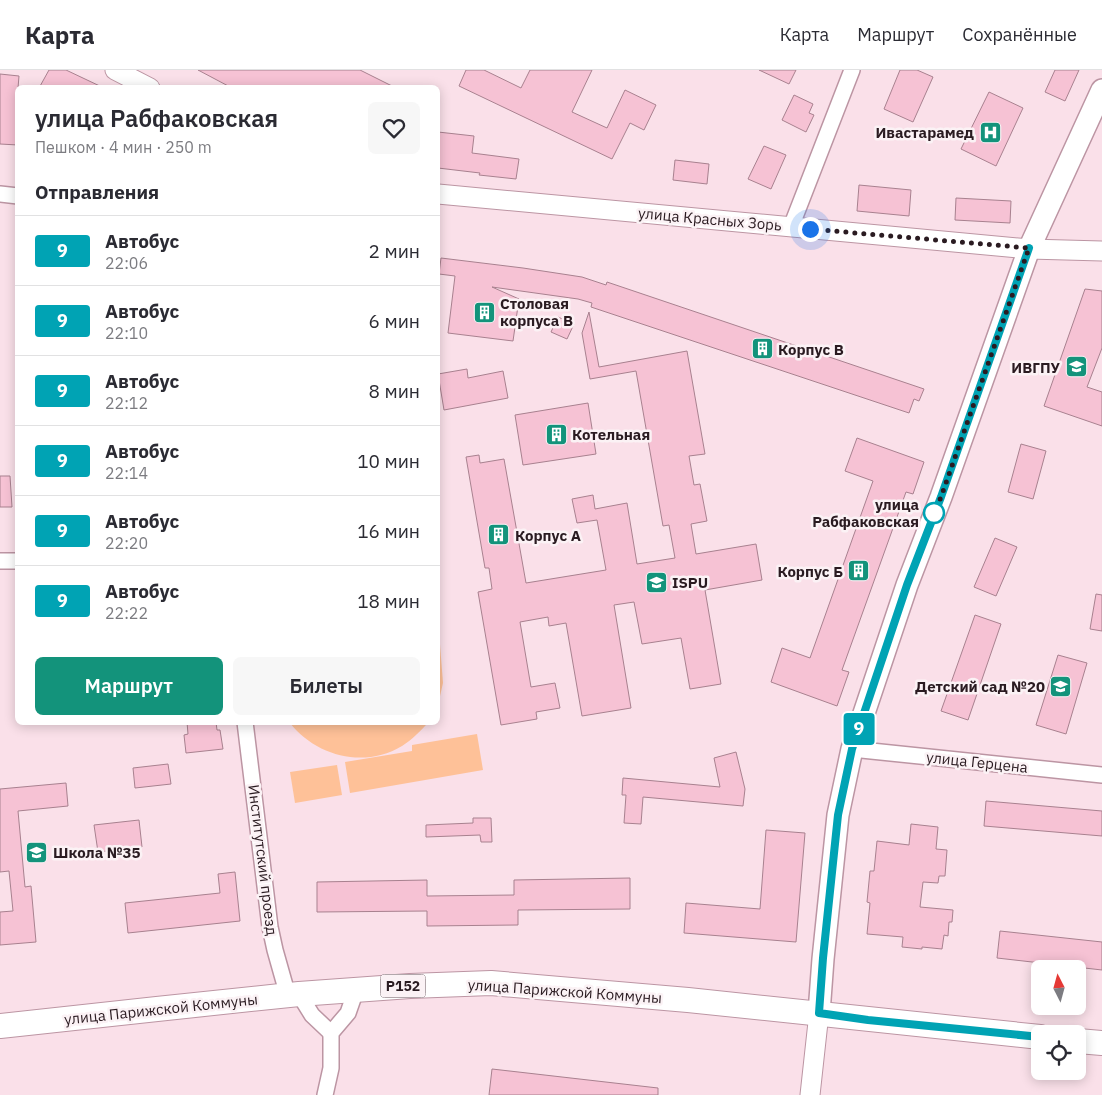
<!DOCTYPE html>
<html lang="ru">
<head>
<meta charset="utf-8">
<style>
	body { margin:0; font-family:"IBM Plex Sans",sans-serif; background:#f7f7f7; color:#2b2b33; height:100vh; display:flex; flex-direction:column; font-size:19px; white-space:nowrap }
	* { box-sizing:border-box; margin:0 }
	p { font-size:16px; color:#7c7c81 }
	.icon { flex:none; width:28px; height:28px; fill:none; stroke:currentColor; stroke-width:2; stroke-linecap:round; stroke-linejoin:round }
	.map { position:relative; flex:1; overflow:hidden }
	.details { position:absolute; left:15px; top:15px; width:425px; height:640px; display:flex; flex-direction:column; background:#fff; border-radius:8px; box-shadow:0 2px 12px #0003 }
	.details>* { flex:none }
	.badge { padding:0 10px; border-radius:4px; font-size:18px; line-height:32px }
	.needle { width:32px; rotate:354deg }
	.controls { position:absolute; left:1031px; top:890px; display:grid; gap:10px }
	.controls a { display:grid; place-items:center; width:55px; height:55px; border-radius:8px; background:#fff; box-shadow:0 2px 12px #0003; font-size:25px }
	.you { position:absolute; width:25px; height:25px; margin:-12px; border:4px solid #fff; border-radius:50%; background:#1a73e8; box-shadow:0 0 0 8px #1a73e833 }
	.map>.badge { position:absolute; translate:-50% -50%; box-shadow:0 0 0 2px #fff }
	h2 { padding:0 20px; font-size:19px; line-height:45px }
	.round { display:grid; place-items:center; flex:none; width:52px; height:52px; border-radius:8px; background:#f7f7f7 }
	.head { display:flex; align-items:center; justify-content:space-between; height:85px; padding:0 20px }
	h1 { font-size:24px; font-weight:600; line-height:38px }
	.action { display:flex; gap:10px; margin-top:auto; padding:10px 20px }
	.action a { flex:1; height:58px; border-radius:8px; background:#13937b; color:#fff; font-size:20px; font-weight:600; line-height:58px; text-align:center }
	.action a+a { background:#f7f7f7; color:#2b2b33 }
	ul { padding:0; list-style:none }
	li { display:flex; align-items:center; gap:15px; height:70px; padding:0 20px; border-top:1px solid #e1e1e2 }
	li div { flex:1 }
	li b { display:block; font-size:19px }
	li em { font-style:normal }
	li .badge { min-width:55px; font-weight:700; text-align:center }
	header { display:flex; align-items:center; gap:30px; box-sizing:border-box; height:70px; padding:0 25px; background:#fff; border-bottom:1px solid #e1e1e2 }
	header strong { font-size:24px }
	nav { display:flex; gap:28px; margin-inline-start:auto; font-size:18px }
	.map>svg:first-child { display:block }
</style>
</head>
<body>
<header>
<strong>Карта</strong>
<nav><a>Карта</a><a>Маршрут</a><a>Сохранённые</a></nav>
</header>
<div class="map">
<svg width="1102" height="1025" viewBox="0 0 1102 1025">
	<rect width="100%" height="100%" fill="#fae0e9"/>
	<!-- green -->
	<g fill="#fec198">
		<polygon points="438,549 443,613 438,635"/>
		<path d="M 290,653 L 428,653 C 420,661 412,670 402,676 C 364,699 316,686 290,653 Z"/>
		<polygon points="477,664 483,700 350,723 345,692 412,681 412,675"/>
		<polygon points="337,695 342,725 295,733 290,702"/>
	</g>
	<!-- building -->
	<g fill="#f6c2d4" stroke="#a8818f">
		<polygon points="49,0 66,0 104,18 39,18"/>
		<polygon points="198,0 360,0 396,18 232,18"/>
		<polygon points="466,0 484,0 521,18 530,0 592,0 572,42 607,58 625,20 656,35 644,60 630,53 612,89 459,16"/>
		<polygon points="759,0 796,0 789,14"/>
		<polygon points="900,0 917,0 933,7 913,52 884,39"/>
		<polygon points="1055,0 1079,0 1065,31 1045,22"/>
		<polygon points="0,4 19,6 18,18 18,75 0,74"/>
		<polygon points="989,22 1023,38 996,96 961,79"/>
		<polygon points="794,25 813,34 809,43 814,45 806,62 782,50"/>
		<polygon points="438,62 474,66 472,83 519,89 516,109 479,105 480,103 438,98"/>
		<polygon points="764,76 786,85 771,119 748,109"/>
		<polygon points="675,90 709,94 707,114 673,110"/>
		<polygon points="859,115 911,120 909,146 857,141"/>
		<polygon points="956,128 1011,131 1010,153 955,150"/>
		<polygon points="441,188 523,198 582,207 606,215 607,212 924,319 919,331 914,329 909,343 591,237 592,233 578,229 492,217 519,229 513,271 448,263 455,206 439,204"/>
		<polygon points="1085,219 1102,221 1102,278 1087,317 1102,322 1102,356 1044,336"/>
		<polygon points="589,242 599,297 687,281 705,384 689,386 694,415 700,414 707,451 691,454 696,484 756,474 762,510 705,520 721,614 690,619 681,568 642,574 634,532 614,535 631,638 582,646 566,553 549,556 548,547 520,552 531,617 555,613 560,638 536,642 537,649 501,655 478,522 492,519 489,498 485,498 466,387 479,385 480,393 504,389 526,513 606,500 597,450 577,453 572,429 593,425 595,439 627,433 637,494 675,488 669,455 663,456 636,301 590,309 582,263"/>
		<polygon points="558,247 574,254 567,269 551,262"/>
		<polygon points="467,299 468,308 503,301 508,328 444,340 438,304"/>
		<polygon points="588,333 596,384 523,395 515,345"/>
		<polygon points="857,368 924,392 913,424 906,422 842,600 849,602 837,636 771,612 782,578 810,588 873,411 845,401"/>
		<polygon points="1021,374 1046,381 1033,429 1008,422"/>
		<polygon points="0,406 10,406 12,437 0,437"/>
		<polygon points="995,468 1017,477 996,526 974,517"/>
		<polygon points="1096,524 1102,525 1102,561 1090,559"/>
		<polygon points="975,545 1001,554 968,650 941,641"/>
		<polygon points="1058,585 1087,593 1066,664 1036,655"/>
		<polygon points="187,652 216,652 217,660 220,660 223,679 186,683 184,665 188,664"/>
		<polygon points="736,682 745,719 743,736 643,727 641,754 624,753 626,725 622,725 623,708 720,717 714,688"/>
		<polygon points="168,694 171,714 135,718 133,698"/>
		<polygon points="66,713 68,736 18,741 25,817 31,816 36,872 0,875 0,842 13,841 9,801 0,802 0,719"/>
		<polygon points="986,731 1102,741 1102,766 984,756"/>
		<polygon points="473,748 491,748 492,772 481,772 480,765 426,767 426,755 473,753"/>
		<polygon points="139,750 142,777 98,782 94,755"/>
		<polygon points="911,754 938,757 936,779 947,780 945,806 939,806 938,813 923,812 920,837 953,840 952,852 949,852 948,866 944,865 942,879 922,877 922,879 902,877 903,867 867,864 870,833 867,832 870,801 874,801 877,771 909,775"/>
		<polygon points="766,760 805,763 796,872 684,863 686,833 760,839"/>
		<polygon points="235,802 240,851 128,863 125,833 220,823 218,804"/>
		<polygon points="630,808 630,839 518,840 518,855 427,856 427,841 317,842 317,812 427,810 427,826 514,825 514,810"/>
		<polygon points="1000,861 1102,872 1102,900 997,888"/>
		<polygon points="492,999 658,1018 658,1025 489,1025"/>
	</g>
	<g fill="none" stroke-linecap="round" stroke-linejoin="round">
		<defs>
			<g id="minor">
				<polyline points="0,124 18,126"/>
				<polyline points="791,157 852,0"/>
				<polyline points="0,491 18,491"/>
				<polyline points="245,652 270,857 275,880 288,926"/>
				<polyline points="852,679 1102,705"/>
				<polyline points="299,924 312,945 331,963"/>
				<polyline points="325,1025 331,998 331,963 348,943 356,920"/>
			</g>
			<g id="tertiary">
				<polyline points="115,0 150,18"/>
				<polyline points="438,124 1029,179 1102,181"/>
				<polyline points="810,1025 819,943"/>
			</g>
			<polyline id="secondary" points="819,943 823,889 838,745 852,679 907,515 941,427 1029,179 1102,20"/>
			<g id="primary">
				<polyline points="0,956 157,939 299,924 410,916 491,913 688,930 1040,967"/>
				<polyline points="1078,971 1102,973"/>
			</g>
		</defs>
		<!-- minor casing -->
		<use href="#minor" stroke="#bc95a3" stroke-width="18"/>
		<!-- tertiary casing -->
		<use href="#tertiary" stroke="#bc95a3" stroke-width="21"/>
		<!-- secondary casing -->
		<use href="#secondary" stroke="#bc95a3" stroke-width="24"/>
		<!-- primary casing -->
		<use href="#primary" stroke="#bc95a3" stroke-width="26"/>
		<!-- minor -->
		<use href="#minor" stroke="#fff" stroke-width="15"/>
		<!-- tertiary -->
		<use href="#tertiary" stroke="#fff" stroke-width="19"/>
		<!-- secondary -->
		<use href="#secondary" stroke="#fff" stroke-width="21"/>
		<!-- primary -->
		<use href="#primary" stroke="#fff" stroke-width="24"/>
	</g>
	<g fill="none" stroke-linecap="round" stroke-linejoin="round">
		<defs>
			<polyline id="line" points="1029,178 941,427 907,515 852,679 838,745 823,888 819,943 868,950 1040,967"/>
		</defs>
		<!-- line casing -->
		<use href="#line" stroke="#fff" stroke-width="11"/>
		<!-- line -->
		<use href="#line" stroke="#00a3b4" stroke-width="8"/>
		<!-- walk -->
		<polyline stroke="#2a1b21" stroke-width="5" stroke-dasharray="0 9" points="810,159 1029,178 941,427 934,443"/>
	</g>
	<!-- icons -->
	<defs>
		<symbol id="hospital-square" viewBox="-11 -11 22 22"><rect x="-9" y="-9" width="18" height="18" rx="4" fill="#13937b" stroke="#fbf2f5"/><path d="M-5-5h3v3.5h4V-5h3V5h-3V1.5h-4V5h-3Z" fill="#fff"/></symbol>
		<symbol id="building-square" viewBox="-11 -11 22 22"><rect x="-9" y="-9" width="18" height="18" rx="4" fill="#13937b" stroke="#fbf2f5"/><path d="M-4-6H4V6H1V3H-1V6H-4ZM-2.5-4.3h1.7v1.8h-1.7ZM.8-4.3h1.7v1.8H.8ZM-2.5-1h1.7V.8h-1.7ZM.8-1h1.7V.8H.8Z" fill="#fff"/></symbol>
		<symbol id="university-square" viewBox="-11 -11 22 22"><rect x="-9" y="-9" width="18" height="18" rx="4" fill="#13937b" stroke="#fbf2f5"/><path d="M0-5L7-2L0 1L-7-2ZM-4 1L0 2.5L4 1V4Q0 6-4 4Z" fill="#fff"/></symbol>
		<symbol id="school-square" viewBox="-11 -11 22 22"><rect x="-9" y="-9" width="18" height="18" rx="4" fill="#13937b" stroke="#fbf2f5"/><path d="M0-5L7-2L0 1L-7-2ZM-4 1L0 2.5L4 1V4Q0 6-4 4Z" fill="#fff"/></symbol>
	</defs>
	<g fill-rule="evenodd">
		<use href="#hospital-square" x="978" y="50" width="25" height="25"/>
		<use href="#building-square" x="472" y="230" width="25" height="25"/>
		<use href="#building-square" x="750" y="266" width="25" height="25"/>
		<use href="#university-square" x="1064" y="284" width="25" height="25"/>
		<use href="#building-square" x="544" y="352" width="25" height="25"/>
		<use href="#building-square" x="486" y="452" width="25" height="25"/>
		<use href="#building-square" x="846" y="488" width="25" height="25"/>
		<use href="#university-square" x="644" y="500" width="25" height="25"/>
		<use href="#school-square" x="1048" y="604" width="25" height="25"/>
		<use href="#school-square" x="24" y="770" width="25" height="25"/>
	</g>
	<!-- markers -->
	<circle fill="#fff" stroke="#00a3b4" stroke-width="2.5" cx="934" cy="443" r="10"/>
	<g text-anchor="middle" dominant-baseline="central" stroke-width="5" stroke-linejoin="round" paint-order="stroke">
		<!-- shield labels -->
		<rect fill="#fbf2f5" stroke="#695c61" stroke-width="1" x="380.5" y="904.5" width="45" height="23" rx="4"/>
		<g font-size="14" font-weight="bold" fill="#2a1b21">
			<text x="403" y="916">Р152</text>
		</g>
		<!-- poi labels -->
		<g font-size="15" font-weight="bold" fill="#2a1b21" stroke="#fbf2f5" text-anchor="start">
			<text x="974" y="62" text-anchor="end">Ивастарамед</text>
			<text x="500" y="233">Столовая<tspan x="500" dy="17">корпуса В</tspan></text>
			<text x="778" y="279">Корпус В</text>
			<text x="1060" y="297" text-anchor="end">ИВГПУ</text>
			<text x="572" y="364">Котельная</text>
			<text x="515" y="465">Корпус А</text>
			<text x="843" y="501" text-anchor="end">Корпус Б</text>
			<text x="672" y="512">ISPU</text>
			<text x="1045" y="616" text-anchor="end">Детский сад №20</text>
			<text x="53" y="782">Школа №35</text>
		</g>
		<!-- street labels -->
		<g font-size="15" fill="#2a1b21" stroke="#fbf2f5">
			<text transform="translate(710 149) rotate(5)">улица Красных Зорь</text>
			<text transform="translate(977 692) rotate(6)">улица Герцена</text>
			<text transform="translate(263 790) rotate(83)">Институтский проезд</text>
			<text transform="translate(565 921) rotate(4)">улица Парижской Коммуны</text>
			<text transform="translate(161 939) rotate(-6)">улица Парижской Коммуны</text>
		</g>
		<!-- stop labels -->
		<g font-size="15" font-weight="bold" fill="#2a1b21" stroke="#fbf2f5" text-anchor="end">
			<text x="919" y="434">улица<tspan x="919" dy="17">Рабфаковская</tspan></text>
		</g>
	</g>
</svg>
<div class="controls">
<a><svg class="needle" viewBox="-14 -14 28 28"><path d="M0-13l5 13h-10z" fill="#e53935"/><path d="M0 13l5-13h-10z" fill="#7c7c81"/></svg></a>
<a><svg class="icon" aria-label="locate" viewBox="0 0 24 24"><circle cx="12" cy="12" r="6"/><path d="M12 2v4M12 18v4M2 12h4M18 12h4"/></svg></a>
</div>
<div class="you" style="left:810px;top:159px"></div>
<b class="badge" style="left:859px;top:659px;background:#00a3b4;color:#fff">9</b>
<section class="details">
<div class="head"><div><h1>улица Рабфаковская</h1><p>Пешком · 4 мин · 250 m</p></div><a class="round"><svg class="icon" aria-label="heart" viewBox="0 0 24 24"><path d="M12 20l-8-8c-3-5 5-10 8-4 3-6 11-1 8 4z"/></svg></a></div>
<h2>Отправления</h2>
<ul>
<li><span class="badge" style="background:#00a3b4;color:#fff">9</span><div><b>Автобус</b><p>22:06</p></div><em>2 мин</em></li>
<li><span class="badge" style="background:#00a3b4;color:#fff">9</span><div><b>Автобус</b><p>22:10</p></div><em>6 мин</em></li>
<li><span class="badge" style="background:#00a3b4;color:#fff">9</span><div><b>Автобус</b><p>22:12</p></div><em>8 мин</em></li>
<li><span class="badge" style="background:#00a3b4;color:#fff">9</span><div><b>Автобус</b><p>22:14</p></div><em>10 мин</em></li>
<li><span class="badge" style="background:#00a3b4;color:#fff">9</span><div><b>Автобус</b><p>22:20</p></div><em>16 мин</em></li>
<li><span class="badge" style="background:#00a3b4;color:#fff">9</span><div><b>Автобус</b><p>22:22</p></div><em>18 мин</em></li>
</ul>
<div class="action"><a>Маршрут</a><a>Билеты</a></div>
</section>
</div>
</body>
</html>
